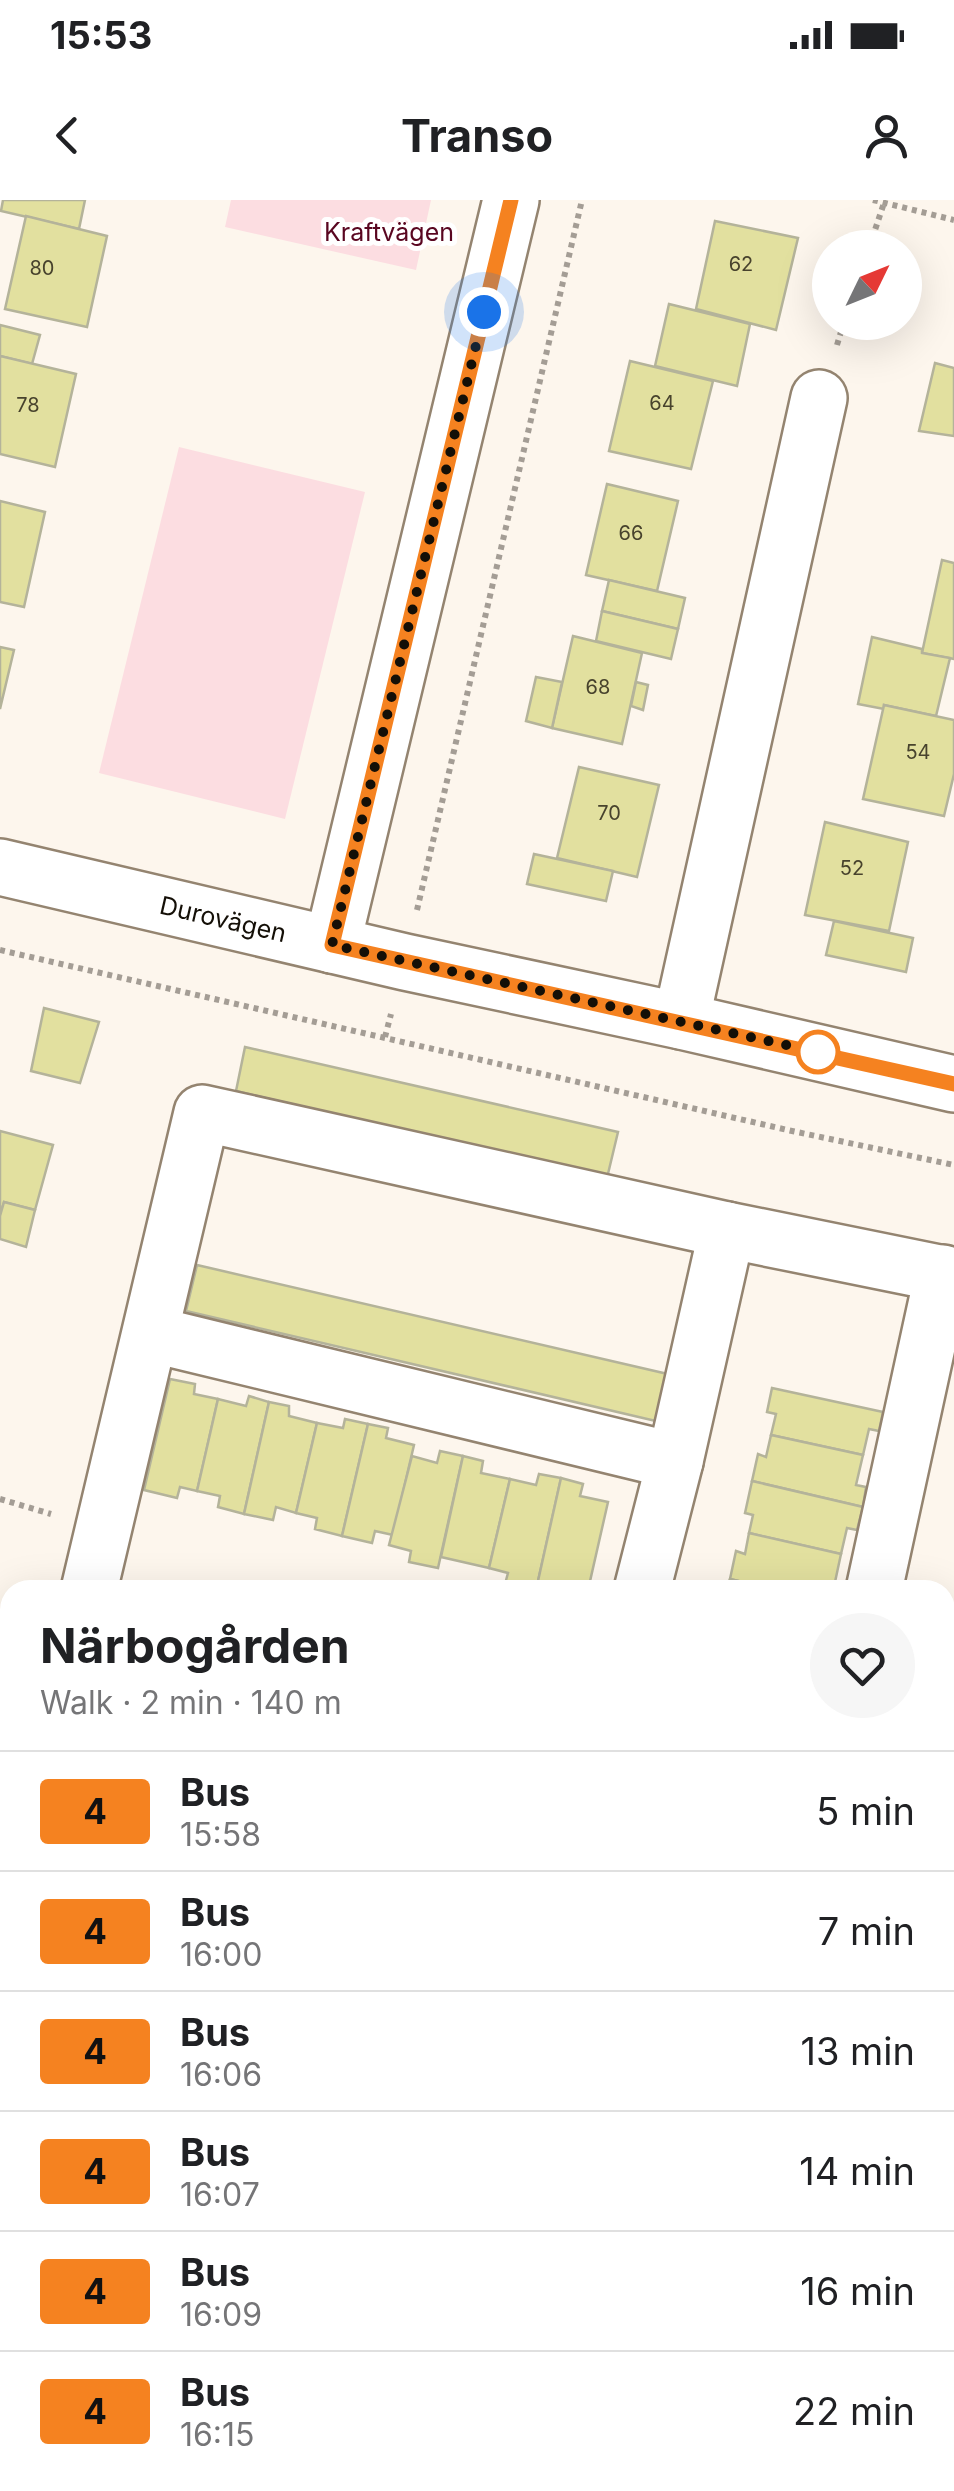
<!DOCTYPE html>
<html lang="en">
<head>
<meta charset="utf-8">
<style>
	body { margin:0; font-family:Inter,sans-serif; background:#f6f6f6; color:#202124; height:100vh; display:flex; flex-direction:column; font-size:38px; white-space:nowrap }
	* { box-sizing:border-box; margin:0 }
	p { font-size:32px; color:#757577 }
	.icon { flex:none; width:55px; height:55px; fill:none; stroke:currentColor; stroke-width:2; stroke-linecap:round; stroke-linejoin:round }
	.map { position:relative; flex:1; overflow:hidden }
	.drawer { position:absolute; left:0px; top:1380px; width:955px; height:912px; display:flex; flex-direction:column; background:#fff; border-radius:30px 30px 0 0; box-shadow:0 10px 40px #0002 }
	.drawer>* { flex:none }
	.badge { padding:0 20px; border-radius:8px; font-size:35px; line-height:65px }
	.needle { width:65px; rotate:47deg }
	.buttons { position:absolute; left:812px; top:30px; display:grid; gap:20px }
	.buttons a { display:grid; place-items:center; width:110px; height:110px; border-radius:50%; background:#fff; box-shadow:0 10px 40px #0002; font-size:50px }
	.you { position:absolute; width:50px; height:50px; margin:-25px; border:8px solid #fff; border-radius:50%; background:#1a73e8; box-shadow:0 0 0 15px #1a73e833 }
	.map>.badge { position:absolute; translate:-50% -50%; box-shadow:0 0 0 5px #fff }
	.round { display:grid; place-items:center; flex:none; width:105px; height:105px; border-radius:52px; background:#f6f6f6 }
	.headline { display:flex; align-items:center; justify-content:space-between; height:170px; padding:0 40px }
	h1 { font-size:48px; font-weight:700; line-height:75px }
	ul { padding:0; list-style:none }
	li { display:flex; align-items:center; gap:30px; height:120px; padding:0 40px; border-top:2px solid #e0e0e0 }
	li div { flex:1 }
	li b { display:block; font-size:38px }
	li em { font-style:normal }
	li .badge { min-width:110px; font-weight:700; text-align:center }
	.status { display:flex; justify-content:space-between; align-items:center; height:70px; padding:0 50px; background:#fff; direction:ltr }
	.status svg { height:28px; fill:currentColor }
	header { display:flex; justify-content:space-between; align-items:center; height:130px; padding:0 40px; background:#fff; font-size:45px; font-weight:700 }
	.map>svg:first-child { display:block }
</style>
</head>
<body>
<div class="status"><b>15:53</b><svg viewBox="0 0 49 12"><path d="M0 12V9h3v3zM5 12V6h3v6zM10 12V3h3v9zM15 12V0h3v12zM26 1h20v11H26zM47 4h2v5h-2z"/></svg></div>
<header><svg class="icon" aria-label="back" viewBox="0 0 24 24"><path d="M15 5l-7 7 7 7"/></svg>Transo<svg class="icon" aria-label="person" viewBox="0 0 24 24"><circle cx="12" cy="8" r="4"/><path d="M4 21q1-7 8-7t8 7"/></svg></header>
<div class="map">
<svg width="954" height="2291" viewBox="0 0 954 2291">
	<rect width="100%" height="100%" fill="#fdf6ed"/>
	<!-- green -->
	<g fill="#fcdde1">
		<polygon points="231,0 431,0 416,70 225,27"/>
		<polygon points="179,247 365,292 285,619 99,573"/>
		<polygon points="0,1864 10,1872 10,2122 0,2114"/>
		<polygon points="530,2283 540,2291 183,2291 175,2283"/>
	</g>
	<!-- water -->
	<polygon fill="#8bb17e" points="0,2114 10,2122 10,2282 175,2283 183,2291 0,2291"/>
	<!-- building -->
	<g fill="#e2e09f" stroke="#b4b39a" stroke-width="2.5">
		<polygon points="3,0 85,0 79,29 1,11"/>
		<polygon points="26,16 107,36 87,127 5,109"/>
		<polygon points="715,21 798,38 776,130 696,109"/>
		<polygon points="669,104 750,124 737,186 655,166"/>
		<polygon points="0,125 40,135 32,164 0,156"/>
		<polygon points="0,156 76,174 55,267 0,254"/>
		<polygon points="630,161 713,181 691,269 609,251"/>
		<polygon points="935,163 954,168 954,236 919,231"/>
		<polygon points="607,284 678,301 657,391 586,375"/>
		<polygon points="0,301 45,312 24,407 0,402"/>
		<polygon points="942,360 954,363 954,459 922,453"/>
		<polygon points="609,380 685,398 678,429 602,411"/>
		<polygon points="602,411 678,429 671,459 596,441"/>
		<polygon points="573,436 642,453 622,544 552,528"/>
		<polygon points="872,437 922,449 922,453 950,458 936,516 884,505 884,509 858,504"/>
		<polygon points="0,447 14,450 0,509"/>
		<polygon points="536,477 562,482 552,528 526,521"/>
		<polygon points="636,482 648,485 643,510 631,506"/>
		<polygon points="884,505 954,520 954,574 944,616 863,599"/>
		<polygon points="579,567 659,585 637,677 557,658"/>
		<polygon points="825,622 908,642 889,731 805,715"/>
		<polygon points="534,654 613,671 606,701 527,684"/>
		<polygon points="834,721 913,738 906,772 826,755"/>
		<polygon points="44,808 99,822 80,883 31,871"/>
		<polygon points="245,847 618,932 607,978 236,891"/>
		<polygon points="0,931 53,945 35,1010 4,1002 0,1016"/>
		<polygon points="4,1002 35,1010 26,1047 0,1039 0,1016"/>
		<polygon points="197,1065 672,1175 660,1222 186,1111"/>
		<polygon points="170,1179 195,1184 194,1194 218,1199 197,1291 180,1287 177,1298 144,1290"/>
		<polygon points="772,1188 883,1212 879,1231 869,1229 863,1255 771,1235 776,1214 767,1212"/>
		<polygon points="249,1196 269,1202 244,1314 218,1307 220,1296 197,1291 218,1199 246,1206"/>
		<polygon points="269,1202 289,1206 289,1216 317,1223 296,1313 276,1307 273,1320 244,1314"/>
		<polygon points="345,1219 368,1224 342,1336 315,1329 317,1318 296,1313 317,1223 343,1228"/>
		<polygon points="368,1224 388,1228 386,1238 414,1245 393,1335 375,1331 372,1343 342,1336"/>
		<polygon points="771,1235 863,1255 856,1285 866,1287 863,1307 752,1281 758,1254 766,1257"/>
		<polygon points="440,1251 463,1256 438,1368 409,1362 411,1351 389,1345 412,1256 437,1263"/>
		<polygon points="463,1256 483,1261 481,1273 510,1279 489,1368 441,1357"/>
		<polygon points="539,1274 561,1278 536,1390 529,1390 505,1384 508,1373 489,1368 510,1279 536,1285"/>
		<polygon points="561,1278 583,1284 580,1296 608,1302 588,1390 566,1387 566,1390 536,1390"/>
		<polygon points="752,1281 863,1307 857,1330 847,1328 841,1354 749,1333 753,1315 745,1313"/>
		<polygon points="749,1333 841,1354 835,1382 845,1384 844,1390 777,1390 730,1379 736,1351 745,1354"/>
		<polygon points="730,1379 777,1390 727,1390"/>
		<polygon points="947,1429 954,1431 954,1482 948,1481 953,1461 945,1460"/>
		<polygon points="0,1448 10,1451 10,1483 0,1481"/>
		<polygon points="948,1481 954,1482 954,1533 945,1531 945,1493"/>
		<polygon points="0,1498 10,1500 10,1590 4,1619 10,1620 8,1637 0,1633"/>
		<polygon points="945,1531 954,1533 954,1585 945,1583"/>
		<polygon points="945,1687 954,1688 954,1757 945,1757"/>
		<polygon points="945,2230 954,2230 954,2291 929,2291 930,2282 945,2282"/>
	</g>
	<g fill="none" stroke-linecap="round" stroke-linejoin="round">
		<defs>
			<g id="minor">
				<polyline points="0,667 405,762 681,821 954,884"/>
				<polyline points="332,745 511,0"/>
				<polyline points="681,821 819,198"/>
				<polyline points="151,1134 675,1261"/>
				<polyline points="89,1390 202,913 727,1030 954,1076"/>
				<polyline points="642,1390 675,1261 727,1030"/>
				<polyline points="874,1390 943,1073"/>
				<polyline points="945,1621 954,1623"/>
				<polyline points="945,2174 954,2175"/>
			</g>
		</defs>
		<!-- minor casing -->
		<use href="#minor" stroke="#948470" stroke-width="60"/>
		<!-- path -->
		<g stroke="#a49d95" stroke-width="6" stroke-dasharray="5 5" stroke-linecap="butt">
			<polyline points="873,0 954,20"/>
			<polyline points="869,48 884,3"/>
			<polyline points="837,145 844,122"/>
			<polyline points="417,710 582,0"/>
			<polyline points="0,750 792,931 954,965"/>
			<polyline points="385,837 391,814"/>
			<polyline points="0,1299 51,1314"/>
			<polyline points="0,2047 10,2052"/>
			<polyline points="252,2282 262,2291"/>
		</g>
		<!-- minor -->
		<use href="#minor" stroke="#fff" stroke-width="55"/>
	</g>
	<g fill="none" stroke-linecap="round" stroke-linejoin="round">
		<defs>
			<polyline id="line" points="511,0 332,745 954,884"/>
		</defs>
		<!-- line casing -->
		<use href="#line" stroke="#fff" stroke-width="22"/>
		<!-- line -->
		<use href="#line" stroke="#f58220" stroke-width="15"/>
		<!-- walk -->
		<polyline stroke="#140f07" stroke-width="10" stroke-dasharray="0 18" points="484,112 332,745 818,852"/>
	</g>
	<!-- markers -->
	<circle fill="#fff" stroke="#f58220" stroke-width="5" cx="818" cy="852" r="20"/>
	<g text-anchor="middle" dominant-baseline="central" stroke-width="10" stroke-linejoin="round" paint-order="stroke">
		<!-- number labels -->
		<g font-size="20" fill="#48432d">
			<text x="741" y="64">62</text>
			<text x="42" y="68">80</text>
			<text x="662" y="203">64</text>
			<text x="28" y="205">78</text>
			<text x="631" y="333">66</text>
			<text x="598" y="487">68</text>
			<text x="918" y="552">54</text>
			<text x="609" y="613">70</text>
			<text x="852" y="668">52</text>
		</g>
		<!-- park labels -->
		<g font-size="25" fill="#590620" stroke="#fff">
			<text x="389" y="32">Kraftvägen</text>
		</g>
		<!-- street labels -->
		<g font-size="25" fill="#140f07" stroke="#fff">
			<text transform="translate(223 719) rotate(13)">Durovägen</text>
		</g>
	</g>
</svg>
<div class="buttons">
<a><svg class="needle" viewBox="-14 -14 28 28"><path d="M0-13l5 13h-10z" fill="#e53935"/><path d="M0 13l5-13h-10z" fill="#757577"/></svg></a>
</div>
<div class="you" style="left:484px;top:112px"></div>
<section class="drawer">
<div class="headline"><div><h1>Närbogården</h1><p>Walk · 2 min · 140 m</p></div><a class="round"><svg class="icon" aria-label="heart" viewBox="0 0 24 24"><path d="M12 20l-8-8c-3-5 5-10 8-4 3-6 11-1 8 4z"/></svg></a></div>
<ul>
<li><span class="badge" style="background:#f58220;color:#111">4</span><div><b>Bus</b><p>15:58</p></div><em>5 min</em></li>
<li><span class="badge" style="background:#f58220;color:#111">4</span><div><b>Bus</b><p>16:00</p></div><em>7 min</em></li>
<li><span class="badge" style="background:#f58220;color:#111">4</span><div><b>Bus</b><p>16:06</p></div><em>13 min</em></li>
<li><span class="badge" style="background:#f58220;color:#111">4</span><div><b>Bus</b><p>16:07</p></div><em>14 min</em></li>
<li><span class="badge" style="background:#f58220;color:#111">4</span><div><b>Bus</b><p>16:09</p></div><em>16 min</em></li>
<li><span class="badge" style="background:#f58220;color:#111">4</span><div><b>Bus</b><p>16:15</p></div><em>22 min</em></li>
</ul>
</section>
</div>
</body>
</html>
